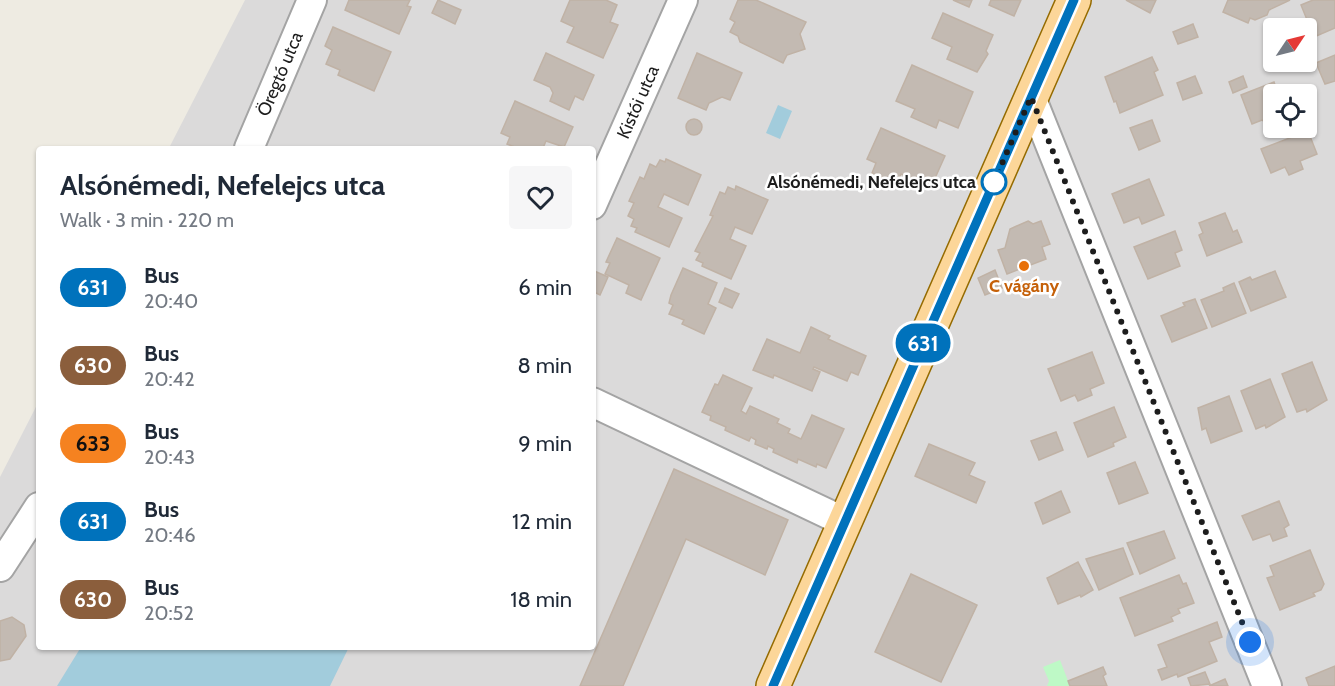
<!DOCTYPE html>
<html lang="en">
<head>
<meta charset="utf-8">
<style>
	body { margin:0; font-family:Cabin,sans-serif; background:#f6f6f7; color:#1f2937; height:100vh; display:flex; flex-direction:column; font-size:22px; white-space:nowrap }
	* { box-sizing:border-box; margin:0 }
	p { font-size:20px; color:#747a83 }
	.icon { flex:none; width:33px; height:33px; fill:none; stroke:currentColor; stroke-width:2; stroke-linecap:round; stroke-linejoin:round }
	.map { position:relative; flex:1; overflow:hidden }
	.sheet { position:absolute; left:36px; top:146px; width:560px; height:504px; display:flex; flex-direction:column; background:#fff; border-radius:6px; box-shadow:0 2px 4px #0004 }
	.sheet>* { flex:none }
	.badge { padding:0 12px; border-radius:20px; font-size:21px; line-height:39px }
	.needle { width:39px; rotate:55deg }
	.fabs { position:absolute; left:1263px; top:18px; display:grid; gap:12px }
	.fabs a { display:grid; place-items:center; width:54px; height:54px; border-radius:6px; background:#fff; box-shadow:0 2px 4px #0004; font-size:30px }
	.you { position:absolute; width:30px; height:30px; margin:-15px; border:4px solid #fff; border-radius:50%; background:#1a73e8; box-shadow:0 0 0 9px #1a73e833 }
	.map>.badge { position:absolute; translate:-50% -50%; box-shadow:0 0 0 3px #fff }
	.round { display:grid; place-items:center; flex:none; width:63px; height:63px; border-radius:6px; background:#f6f6f7 }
	.head { display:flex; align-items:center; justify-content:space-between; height:102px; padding:0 24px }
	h1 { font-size:28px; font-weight:800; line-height:45px }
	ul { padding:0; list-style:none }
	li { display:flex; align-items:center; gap:18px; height:78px; padding:0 24px }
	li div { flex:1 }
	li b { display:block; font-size:22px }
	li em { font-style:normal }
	li .badge { min-width:66px; font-weight:700; text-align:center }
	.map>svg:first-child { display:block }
</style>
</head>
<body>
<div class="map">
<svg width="1335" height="686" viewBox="0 0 1335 686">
	<rect width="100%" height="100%" fill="#eeebe2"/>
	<!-- residential -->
	<path fill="#dbdada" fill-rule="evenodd" d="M 245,0 L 1335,0 L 1335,686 L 0,686 L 0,477 L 39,401 L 39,646 L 592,646 L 592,148 L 169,148 ZM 1274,28 L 1306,28 L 1306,62 L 1274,62 ZM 1274,94 L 1306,94 L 1306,128 L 1274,128 Z"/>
	<!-- park -->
	<polygon fill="#bef9c6" points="1060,660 1070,686 1047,686 1049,681 1043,667"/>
	<!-- water -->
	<g fill="#a2ccdc">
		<polygon points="778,105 792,111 780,139 766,133"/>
		<polygon points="81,647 81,646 349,647 330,686 57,686"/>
	</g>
	<!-- building -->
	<g fill="#c3bab2" stroke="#c0b2a5" stroke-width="1.5">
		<polygon points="349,0 410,0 407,6 411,7 399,34 345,10"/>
		<polygon points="438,0 461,10 455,24 432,13"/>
		<polygon points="570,0 606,0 617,5 610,22 618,25 603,58 567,42 574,27 561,21"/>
		<polygon points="738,0 756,0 806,22 800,34 805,49 787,55 783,63 740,42 738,36 730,32 735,22 730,19"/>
		<polygon points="953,0 972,0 969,7"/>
		<polygon points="991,0 1021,0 1014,16 989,5"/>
		<polygon points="1126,0 1156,0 1150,13"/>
		<polygon points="1228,0 1290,0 1269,10 1267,15 1255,20 1250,18 1248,23 1223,12"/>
		<polygon points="1313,0 1335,0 1335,28 1314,37 1301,5"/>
		<polygon points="943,13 993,35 986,51 988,54 977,72 947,59 952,47 932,38"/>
		<polygon points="1193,24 1198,37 1178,44 1173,32"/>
		<polygon points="333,27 391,52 374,91 338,75 340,70 326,64 332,50 325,46"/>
		<polygon points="546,53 594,75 583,100 575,96 569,110 550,101 553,93 550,87 534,80"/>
		<polygon points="697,53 742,73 730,100 722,97 709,103 706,110 678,98"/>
		<polygon points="1335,55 1335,81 1325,84 1316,63"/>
		<polygon points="1152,57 1158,70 1154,72 1163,95 1120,113 1116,101 1114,102 1105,77"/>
		<polygon points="912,65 973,92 958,128 939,120 936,128 911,117 915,109 896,101"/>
		<polygon points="1195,76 1202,93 1183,100 1177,83"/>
		<polygon points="1243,76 1247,87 1233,93 1229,82"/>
		<polygon points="1274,82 1277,91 1281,89 1283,94 1274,94 1274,124 1270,125 1262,120 1252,124 1241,95"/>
		<polygon points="515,101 573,127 564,147 546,141 543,148 517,148 507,144 510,137 501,133"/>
		<circle cx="694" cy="127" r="8"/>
		<polygon points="1152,120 1160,141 1139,150 1130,128"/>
		<polygon points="881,128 945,156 931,187 901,174 897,184 872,173 876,163 867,159"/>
		<polygon points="1308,131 1317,154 1300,161 1303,169 1289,175 1285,167 1271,173 1261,149"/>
		<polygon points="666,159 701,175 688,205 664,194 658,207 682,218 669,247 635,232 637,228 631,226 634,219 628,216 634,203 629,201 640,177 644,179 650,164 656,167 660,160 665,162"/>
		<polygon points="1149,179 1164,215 1142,224 1139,217 1124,223 1112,194"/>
		<polygon points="736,186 768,200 752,234 735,227 730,239 746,246 731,279 702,266 703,263 696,260 700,253 695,251 713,216 710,215 720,192 725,194 728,187 735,190"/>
		<polygon points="1225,213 1233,232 1237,230 1242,242 1207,256 1199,235 1203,233 1199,223"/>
		<polygon points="1028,221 1033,224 1041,221 1050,244 1042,247 1046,259 1007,274 998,250 1005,248 1010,229"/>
		<polygon points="1175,231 1182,250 1175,253 1180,266 1148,279 1134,247"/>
		<polygon points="617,238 660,258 641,300 626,293 629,285 605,274 610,263 606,262"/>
		<polygon points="683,268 717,283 708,304 716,308 704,334 682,324 684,320 669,314 673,305 669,303 671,295"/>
		<polygon points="592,270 608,277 600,295 592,291"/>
		<polygon points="995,270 1002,288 985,295 978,278"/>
		<polygon points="1275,271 1286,297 1251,311 1239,282 1250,277 1252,280"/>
		<polygon points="1234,283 1246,313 1212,327 1201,300 1224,291 1223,288"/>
		<polygon points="725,288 739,294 732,308 719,302"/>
		<polygon points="1195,299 1207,328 1172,342 1161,316 1185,306 1183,303"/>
		<polygon points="811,327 830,336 828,339 866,356 858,375 851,372 847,381 814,367 813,369 820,372 812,391 774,375 773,378 753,370 767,339 800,353"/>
		<polygon points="1092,352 1104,383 1090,389 1092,395 1078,401 1075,395 1061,401 1048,369"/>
		<polygon points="1312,362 1327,400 1307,412 1306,409 1297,412 1282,374"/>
		<polygon points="723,375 752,388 741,411 746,414 750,406 779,419 777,423 790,429 788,433 801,439 812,415 844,429 826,468 817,464 816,467 798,459 797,463 773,452 774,449 768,446 767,449 755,444 756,440 751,437 749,441 725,430 726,427 710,420 711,416 702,412 715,384 718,385"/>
		<polygon points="1270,379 1285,417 1266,428 1265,425 1256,429 1241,391"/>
		<polygon points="1229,396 1242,431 1211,443 1206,428 1202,430 1198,408"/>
		<polygon points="1114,407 1126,437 1113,443 1114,446 1088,457 1074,423"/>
		<polygon points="1056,432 1063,450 1039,460 1031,441"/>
		<polygon points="929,444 975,463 969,475 985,482 976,503 915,476"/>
		<polygon points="1135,462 1148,493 1119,504 1107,473"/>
		<polygon points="674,469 788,520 765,575 686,539 623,686 580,686"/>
		<polygon points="1061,491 1070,512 1043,524 1035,503"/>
		<polygon points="1279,501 1289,525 1284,528 1287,536 1273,541 1270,534 1253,540 1242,516"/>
		<polygon points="1164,531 1175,558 1140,574 1127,543"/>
		<polygon points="1123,548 1133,574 1099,590 1086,559"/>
		<polygon points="1310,550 1324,584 1321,590 1313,593 1315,596 1280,610 1267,578 1274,576 1270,566"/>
		<polygon points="1078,562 1093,590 1081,597 1080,595 1058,604 1047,578"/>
		<polygon points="911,574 977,605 941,682 875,652"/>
		<polygon points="1179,575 1183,584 1186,583 1194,603 1178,609 1180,613 1171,617 1173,621 1135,636 1120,598"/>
		<polygon points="12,617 24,625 26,636 10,659 0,661 0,621"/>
		<polygon points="1217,622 1222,637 1209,642 1217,661 1178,677 1177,674 1162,680 1158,670 1167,667 1158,645"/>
		<polygon points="1335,666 1335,686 1309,686 1306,678"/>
		<polygon points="1103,667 1106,674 1103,676 1107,686 1070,686 1068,681"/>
		<polygon points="1205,672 1210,684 1191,686 1188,678"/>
		<polygon points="1225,679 1228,686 1209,686"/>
	</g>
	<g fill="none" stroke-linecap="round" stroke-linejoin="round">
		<defs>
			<g id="minor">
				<polyline points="1031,97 1267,686"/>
				<polyline points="249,148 312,0"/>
				<polyline points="592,205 683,0"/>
				<polyline points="592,402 845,522"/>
				<polyline points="0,567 39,507"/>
			</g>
			<polyline id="major" points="773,686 1074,0"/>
		</defs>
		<!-- minor casing -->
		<use href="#minor" stroke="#a4a4a4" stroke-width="32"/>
		<!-- major casing -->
		<use href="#major" stroke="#956b00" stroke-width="36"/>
		<!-- minor -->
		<use href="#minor" stroke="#fff" stroke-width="28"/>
		<!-- major -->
		<use href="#major" stroke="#fcd699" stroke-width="33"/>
	</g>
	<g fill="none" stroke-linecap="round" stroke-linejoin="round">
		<defs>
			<polyline id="line" points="773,686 1074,0"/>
		</defs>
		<!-- line casing -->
		<use href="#line" stroke="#fff" stroke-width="14"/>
		<!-- line -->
		<use href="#line" stroke="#0072bc" stroke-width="9"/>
		<!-- walk -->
		<polyline stroke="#1d1d1d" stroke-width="6" stroke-dasharray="0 10.8" points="994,182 1031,97 1250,642"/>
	</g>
	<!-- markers -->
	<circle fill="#fff" stroke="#0072bc" stroke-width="3" cx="994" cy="182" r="12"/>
	<circle fill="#e8710a" stroke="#fff" stroke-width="2" cx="1024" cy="266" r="6"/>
	<g text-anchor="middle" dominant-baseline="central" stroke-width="5" stroke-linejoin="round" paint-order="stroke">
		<!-- street labels -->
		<g font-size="18" fill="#1d1d1d" stroke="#fff">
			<text transform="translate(280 74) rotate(-67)">Öregtó utca</text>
			<text transform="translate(638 102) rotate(-66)">Kistói utca</text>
		</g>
		<!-- stop labels -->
		<g font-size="18" font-weight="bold" fill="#1d1d1d" stroke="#fff" text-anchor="end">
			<text x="976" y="182">Alsónémedi, Nefelejcs utca</text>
		</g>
		<!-- food labels -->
		<g font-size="18" font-weight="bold" fill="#c56008" stroke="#fff">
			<text x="1024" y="286">C vágány</text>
		</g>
	</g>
</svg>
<div class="fabs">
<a><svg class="needle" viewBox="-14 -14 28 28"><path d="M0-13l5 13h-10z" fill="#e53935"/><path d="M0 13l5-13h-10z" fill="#747a83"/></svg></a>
<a><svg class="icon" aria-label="locate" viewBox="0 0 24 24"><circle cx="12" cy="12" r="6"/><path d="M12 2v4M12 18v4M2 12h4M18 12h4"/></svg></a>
</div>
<div class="you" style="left:1250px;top:642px"></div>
<b class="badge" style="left:923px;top:343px;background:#0072bc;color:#fff">631</b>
<section class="sheet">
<div class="head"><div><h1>Alsónémedi, Nefelejcs utca</h1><p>Walk · 3 min · 220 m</p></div><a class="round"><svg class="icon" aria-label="heart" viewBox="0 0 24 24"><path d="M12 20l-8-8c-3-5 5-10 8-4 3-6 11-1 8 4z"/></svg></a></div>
<ul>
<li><span class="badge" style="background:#0072bc;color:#fff">631</span><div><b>Bus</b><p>20:40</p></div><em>6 min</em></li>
<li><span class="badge" style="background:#8b5e3c;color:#fff">630</span><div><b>Bus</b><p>20:42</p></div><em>8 min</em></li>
<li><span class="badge" style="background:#f58220;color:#111">633</span><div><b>Bus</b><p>20:43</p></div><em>9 min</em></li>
<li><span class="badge" style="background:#0072bc;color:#fff">631</span><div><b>Bus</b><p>20:46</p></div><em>12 min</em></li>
<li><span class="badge" style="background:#8b5e3c;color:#fff">630</span><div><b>Bus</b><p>20:52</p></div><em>18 min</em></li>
</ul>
</section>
</div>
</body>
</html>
